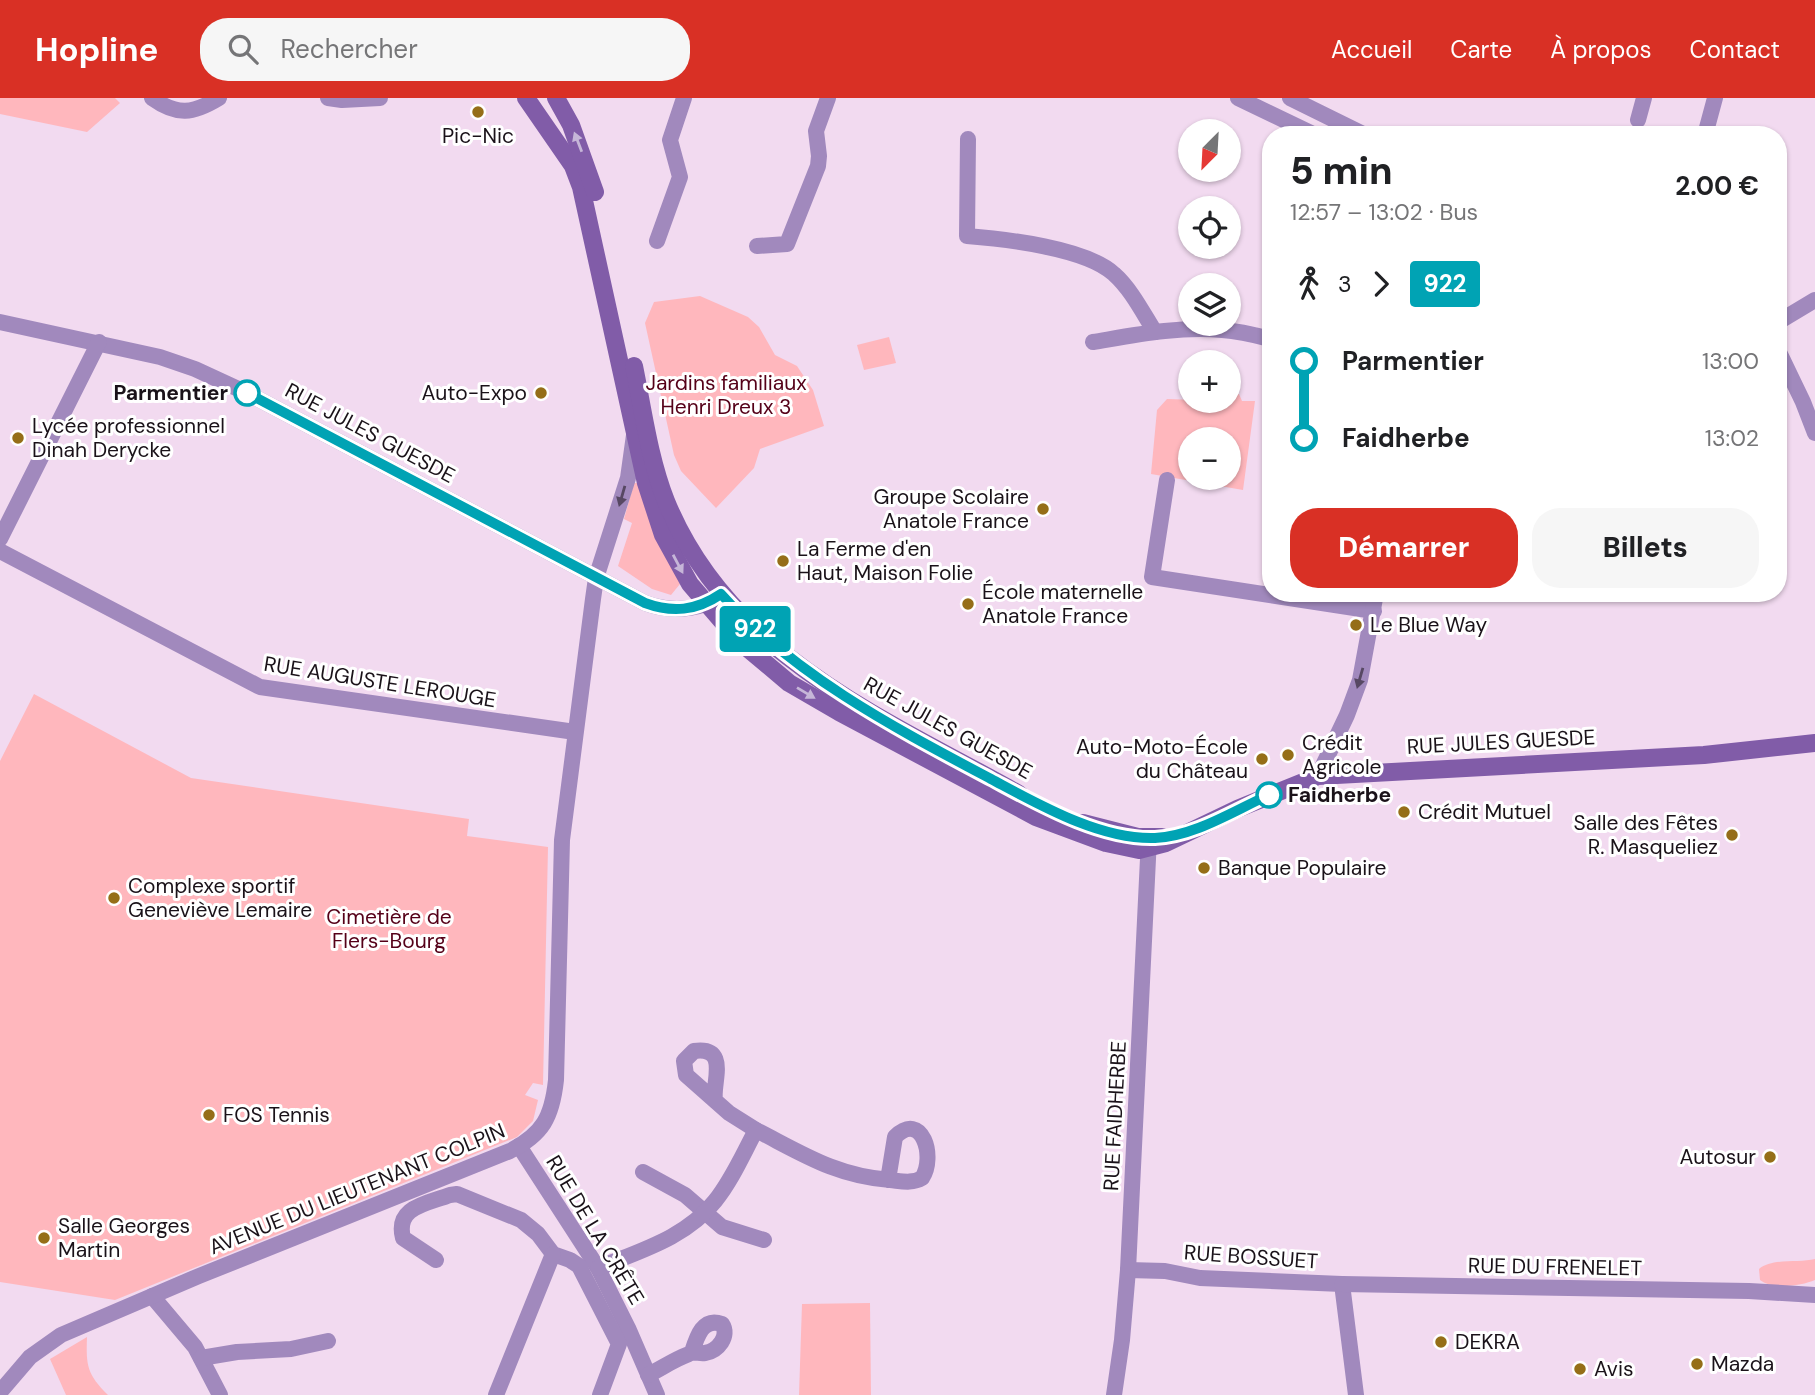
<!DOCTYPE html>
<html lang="fr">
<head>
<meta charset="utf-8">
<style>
	body { margin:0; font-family:"DM Sans",sans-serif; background:#f6f6f6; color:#202124; height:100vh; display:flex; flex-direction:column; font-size:26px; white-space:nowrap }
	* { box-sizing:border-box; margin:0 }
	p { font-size:23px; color:#757577 }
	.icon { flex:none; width:38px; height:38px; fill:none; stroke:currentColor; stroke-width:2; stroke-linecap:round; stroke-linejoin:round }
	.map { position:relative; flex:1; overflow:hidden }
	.sheet { position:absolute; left:1262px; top:28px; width:525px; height:476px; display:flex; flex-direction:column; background:#fff; border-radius:28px; box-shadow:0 2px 5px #0004 }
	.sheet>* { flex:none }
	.badge { padding:0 14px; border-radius:5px; font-size:24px; line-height:46px }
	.needle { width:46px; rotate:204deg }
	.buttons { position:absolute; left:1178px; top:21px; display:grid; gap:14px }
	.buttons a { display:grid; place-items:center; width:63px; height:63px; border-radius:50%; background:#fff; box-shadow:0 2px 5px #0004; font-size:35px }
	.map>.badge { position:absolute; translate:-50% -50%; box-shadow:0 0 0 4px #fff }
	.legs { display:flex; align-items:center; gap:10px; height:77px; padding:0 28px; font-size:23px }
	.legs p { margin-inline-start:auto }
	.headline { display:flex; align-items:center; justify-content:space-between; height:119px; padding:0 28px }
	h1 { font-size:38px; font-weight:800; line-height:52px }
	.primary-button { display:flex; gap:14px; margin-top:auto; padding:14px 28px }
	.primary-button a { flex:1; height:80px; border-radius:28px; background:#d93025; color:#fff; font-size:28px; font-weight:800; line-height:80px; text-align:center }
	.primary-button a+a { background:#f6f6f6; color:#202124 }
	ul { padding:0 28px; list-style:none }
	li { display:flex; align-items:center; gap:24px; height:77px; font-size:26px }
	li i { display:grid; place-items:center; width:10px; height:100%; margin:0 9px; background:currentColor }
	li i::after { content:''; width:18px; height:18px; margin:-9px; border:5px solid; border-radius:50%; background:#fff }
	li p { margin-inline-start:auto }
	li:first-child i { background:linear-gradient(#0000 50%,currentColor 0) }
	li:last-child i { background:linear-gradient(currentColor 50%,#0000 0) }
	header { display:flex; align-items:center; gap:42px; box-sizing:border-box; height:98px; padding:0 35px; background:#d93025; color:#fff }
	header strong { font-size:33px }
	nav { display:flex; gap:38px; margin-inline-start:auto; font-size:24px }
	.search { width:490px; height:63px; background:#f6f6f6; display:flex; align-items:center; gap:18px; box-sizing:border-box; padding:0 24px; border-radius:28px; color:#757577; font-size:26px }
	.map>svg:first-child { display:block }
</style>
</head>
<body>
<header>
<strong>Hopline</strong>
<div class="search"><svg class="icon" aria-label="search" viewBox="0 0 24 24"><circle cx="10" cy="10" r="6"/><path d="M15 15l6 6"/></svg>Rechercher</div>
<nav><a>Accueil</a><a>Carte</a><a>À propos</a><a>Contact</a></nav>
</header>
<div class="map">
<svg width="1815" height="1297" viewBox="0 0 1815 1297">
	<rect width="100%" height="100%" fill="#f2daf0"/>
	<!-- green -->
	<g fill="#ffb7bd" fill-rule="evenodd">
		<polygon points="0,0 115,0 120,5 87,34 0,16"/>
		<polygon points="700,198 748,219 759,229 775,257 797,268 813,292 824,328 760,351 754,370 716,410 681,373 674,357 645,225 654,204"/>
		<polygon points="889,239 896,265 864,272 857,247"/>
		<path d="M 1239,296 L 1242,303 L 1255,303 L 1243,392 L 1151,376 L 1157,312 L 1167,301 L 1228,303 L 1229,297 ZM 1190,341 L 1228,341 L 1228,380 L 1190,380 Z"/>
		<polygon points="634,385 637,385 680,486 671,497 652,491 618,468 632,425 624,421"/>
		<polygon points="34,596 191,680 469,721 467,738 548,749 543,987 533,985 525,997 538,1002 533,1023 517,1039 115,1202 0,1184 0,663"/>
		<path d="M 1815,1161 L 1815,1182 C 1801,1188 1772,1192 1760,1182 L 1759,1171 C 1772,1160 1799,1165 1815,1161 Z"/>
		<polygon points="870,1205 871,1297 799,1297 802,1206"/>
		<path d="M 87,1239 C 86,1268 87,1276 108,1297 L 66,1297 L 50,1261 Z"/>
	</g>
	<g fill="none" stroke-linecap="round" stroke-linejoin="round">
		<!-- street -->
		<g stroke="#a189bd" stroke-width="16">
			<path d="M 152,0 C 177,18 193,16 219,0"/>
			<polyline points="328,0 342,2 380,0"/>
			<polyline points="1238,0 1315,37"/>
			<polyline points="1290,0 1365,37"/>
			<polyline points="1638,22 1644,0"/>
			<polyline points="1705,37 1715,0"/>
			<path d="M 968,41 L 967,138 C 1005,141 1086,150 1114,176 C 1131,191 1143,215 1155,234"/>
			<polyline points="657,143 680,79 670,42 684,0"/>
			<polyline points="757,148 787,146 818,68 819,58 816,33 828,0"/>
			<path d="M 0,224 L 160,259 L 195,271 L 247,295 L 645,505 C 666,513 685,513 706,506"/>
			<polyline points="1778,224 1815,202"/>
			<path d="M 1093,244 C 1135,237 1179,228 1222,232 C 1239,233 1255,237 1270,241"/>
			<polyline points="1778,252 1803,304 1815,335"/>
			<polyline points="1167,382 1152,479 1374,513"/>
			<polyline points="0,441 99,244"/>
			<polyline points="0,453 260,589 575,634"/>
			<polyline points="1318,678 1347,617 1360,582 1376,495"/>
			<path d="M 715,1002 C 712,985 730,948 694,953 L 684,963 L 686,977 L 729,1015 L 756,1032"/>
			<polyline points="519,1048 598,1170 628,1230 657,1297"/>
			<polyline points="643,1074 685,1097 722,1129 764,1142"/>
			<path d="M 436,1162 L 403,1140 C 395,1109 426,1106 450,1097 L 457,1096 L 521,1122 L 538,1136 L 553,1156 L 570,1162 L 579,1168 L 619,1246 L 600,1297"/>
			<path d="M 598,1170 C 639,1153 686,1140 715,1103 C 732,1082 743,1056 756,1032 C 803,1056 836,1078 890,1082 C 901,1083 912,1086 922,1080 C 936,1059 922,1012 895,1039 L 888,1082"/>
			<polyline points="1128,1172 1165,1173 1200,1180 1342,1186 1356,1297"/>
			<polyline points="1342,1186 1749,1193 1815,1197"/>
			<polyline points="152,1198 195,1249 220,1297"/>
			<polyline points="201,1260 237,1254 291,1251 328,1243"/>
			<path d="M 648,1277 C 662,1270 675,1261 689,1256 C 694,1253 699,1256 705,1255 C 718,1253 730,1238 722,1226 C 703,1219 697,1238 692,1254"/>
			<path d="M 0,1294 L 30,1259 L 61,1237 L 199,1178 L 510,1053 C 543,1036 552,1019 556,982 L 562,742 L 593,501 L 596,480 L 628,380 L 634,337"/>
			<polyline points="496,1297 553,1156"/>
			<polyline points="1114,1297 1122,1242 1128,1172 1149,740"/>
		</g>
		<!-- secondary -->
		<g stroke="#815ca8" stroke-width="18">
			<polyline points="526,0 573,68 581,89 646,385 663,437 690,486 739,543 789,585 839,614 1036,719 1106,745 1139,752 1166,745 1237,711 1318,678 1704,657 1815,645"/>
			<polyline points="556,0 571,27 595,94"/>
			<path d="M 634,268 C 643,312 649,360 666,403 C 729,558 884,620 1019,696"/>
			<polyline points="1083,725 1138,739 1162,739"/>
		</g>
	</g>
	<!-- one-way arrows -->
	<defs><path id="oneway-solid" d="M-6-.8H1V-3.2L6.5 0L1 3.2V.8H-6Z" transform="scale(1.75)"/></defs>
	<g fill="#c6b6d8">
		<use href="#oneway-solid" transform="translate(578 44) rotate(-111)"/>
		<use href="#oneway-solid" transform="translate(678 466) rotate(62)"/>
		<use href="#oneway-solid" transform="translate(806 595) rotate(31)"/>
	</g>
	<g fill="#574863">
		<use href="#oneway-solid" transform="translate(622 398) rotate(106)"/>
		<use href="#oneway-solid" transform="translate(1360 580) rotate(106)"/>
	</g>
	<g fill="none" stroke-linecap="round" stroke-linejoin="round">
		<defs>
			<path id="line-1" d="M 247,295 L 645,505 C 672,515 696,513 721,496 C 795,578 895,630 991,681 C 1038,706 1100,742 1155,740 C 1195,738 1233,713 1269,697"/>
		</defs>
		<!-- line-1 casing -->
		<use href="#line-1" stroke="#fff" stroke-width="16"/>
		<!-- line-1 -->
		<use href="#line-1" stroke="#00a3b4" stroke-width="10"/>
	</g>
	<!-- markers -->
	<g fill="#956e18" stroke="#fff" stroke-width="2.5">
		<circle cx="478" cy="14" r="7"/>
		<circle cx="541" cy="295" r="7"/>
		<circle cx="18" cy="340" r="7"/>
		<circle cx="1043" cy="411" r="7"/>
		<circle cx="783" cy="463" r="7"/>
		<circle cx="968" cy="506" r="7"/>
		<circle cx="1356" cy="527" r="7"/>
		<circle cx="1288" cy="657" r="7"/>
		<circle cx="1262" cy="661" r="7"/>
		<circle cx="1404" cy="714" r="7"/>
		<circle cx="1732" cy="737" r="7"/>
		<circle cx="1204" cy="770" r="7"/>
		<circle cx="114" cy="800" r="7"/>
		<circle cx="209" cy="1017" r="7"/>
		<circle cx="1770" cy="1059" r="7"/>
		<circle cx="44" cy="1140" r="7"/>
		<circle cx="1441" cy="1244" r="7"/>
		<circle cx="1697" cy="1266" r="7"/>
		<circle cx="1580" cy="1271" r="7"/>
	</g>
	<g fill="#fff" stroke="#00a3b4" stroke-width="3.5">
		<circle cx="247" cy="295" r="12"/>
		<circle cx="1269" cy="697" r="12"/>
	</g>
	<g text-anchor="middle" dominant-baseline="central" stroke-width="6" stroke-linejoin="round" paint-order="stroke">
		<!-- poi labels -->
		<g font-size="21" fill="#1a1219" stroke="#fff" text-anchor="start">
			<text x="478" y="38" text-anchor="middle">Pic-Nic</text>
			<text x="527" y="295" text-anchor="end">Auto-Expo</text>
			<text x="32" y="328">Lycée professionnel<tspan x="32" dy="24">Dinah Derycke</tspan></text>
			<text x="1029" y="399" text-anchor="end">Groupe Scolaire<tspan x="1029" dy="24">Anatole France</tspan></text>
			<text x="797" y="451">La Ferme d'en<tspan x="797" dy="24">Haut, Maison Folie</tspan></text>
			<text x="982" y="494">École maternelle<tspan x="982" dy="24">Anatole France</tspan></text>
			<text x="1370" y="527">Le Blue Way</text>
			<text x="1302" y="645">Crédit<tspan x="1302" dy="24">Agricole</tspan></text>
			<text x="1248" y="649" text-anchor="end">Auto-Moto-École<tspan x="1248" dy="24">du Château</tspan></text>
			<text x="1418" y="714">Crédit Mutuel</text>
			<text x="1718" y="725" text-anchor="end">Salle des Fêtes<tspan x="1718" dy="24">R. Masqueliez</tspan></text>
			<text x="1218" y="770">Banque Populaire</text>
			<text x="128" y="788">Complexe sportif<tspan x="128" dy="24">Geneviève Lemaire</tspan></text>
			<text x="223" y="1017">FOS Tennis</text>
			<text x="1756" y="1059" text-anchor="end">Autosur</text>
			<text x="58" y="1128">Salle Georges<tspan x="58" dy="24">Martin</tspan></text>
			<text x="1455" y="1244">DEKRA</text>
			<text x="1711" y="1266">Mazda</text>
			<text x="1594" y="1271">Avis</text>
		</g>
		<!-- park labels -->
		<g font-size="21" fill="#550018" stroke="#fff">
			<text x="726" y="285">Jardins familiaux<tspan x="726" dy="24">Henri Dreux 3</tspan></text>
			<text x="389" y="819">Cimetière de<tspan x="389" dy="24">Flers-Bourg</tspan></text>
		</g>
		<!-- stop labels -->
		<g font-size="21" font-weight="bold" fill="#1a1219" stroke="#fff" text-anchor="end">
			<text x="228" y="295">Parmentier</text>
			<text x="1288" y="697" text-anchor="start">Faidherbe</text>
		</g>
		<!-- street labels -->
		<g font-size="21" fill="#1a1219" stroke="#fff">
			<text transform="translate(370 335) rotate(28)">RUE JULES GUESDE</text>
			<text transform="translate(380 584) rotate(9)">RUE AUGUSTE LEROUGE</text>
			<text transform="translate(948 630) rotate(29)">RUE JULES GUESDE</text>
			<text transform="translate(1501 644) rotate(-3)">RUE JULES GUESDE</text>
			<text transform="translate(1115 1018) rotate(-87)">RUE FAIDHERBE</text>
			<text transform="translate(357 1091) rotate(-22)">AVENUE DU LIEUTENANT COLPIN</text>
			<text transform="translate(595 1132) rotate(59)">RUE DE LA CRÊTE</text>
			<text transform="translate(1251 1159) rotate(4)">RUE BOSSUET</text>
			<text transform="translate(1555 1169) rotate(1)">RUE DU FRENELET</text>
		</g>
	</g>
</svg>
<div class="buttons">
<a><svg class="needle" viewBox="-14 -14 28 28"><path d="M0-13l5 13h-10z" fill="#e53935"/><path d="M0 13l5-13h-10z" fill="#757577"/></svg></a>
<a><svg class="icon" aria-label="locate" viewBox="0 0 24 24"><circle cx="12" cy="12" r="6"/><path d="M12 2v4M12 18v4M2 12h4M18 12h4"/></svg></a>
<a><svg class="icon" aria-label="layers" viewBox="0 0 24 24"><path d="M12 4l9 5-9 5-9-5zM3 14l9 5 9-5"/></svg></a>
<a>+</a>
<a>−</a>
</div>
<b class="badge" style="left:755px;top:531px;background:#00a3b4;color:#fff">922</b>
<section class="sheet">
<div class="headline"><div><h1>5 min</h1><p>12:57 – 13:02 · Bus</p></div><b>2.00 €</b></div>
<div class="legs"><svg class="icon" aria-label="walk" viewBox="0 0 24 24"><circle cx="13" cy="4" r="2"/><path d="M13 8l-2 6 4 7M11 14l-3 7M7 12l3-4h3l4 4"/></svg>3<svg class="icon" aria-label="forward" viewBox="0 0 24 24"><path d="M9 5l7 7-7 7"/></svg><b class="badge" style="background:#00a3b4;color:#fff">922</b></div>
<ul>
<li><i style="color:#00a3b4"></i><b>Parmentier</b><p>13:00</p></li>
<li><i style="color:#00a3b4"></i><b>Faidherbe</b><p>13:02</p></li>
</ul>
<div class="primary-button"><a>Démarrer</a><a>Billets</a></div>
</section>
</div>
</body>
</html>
